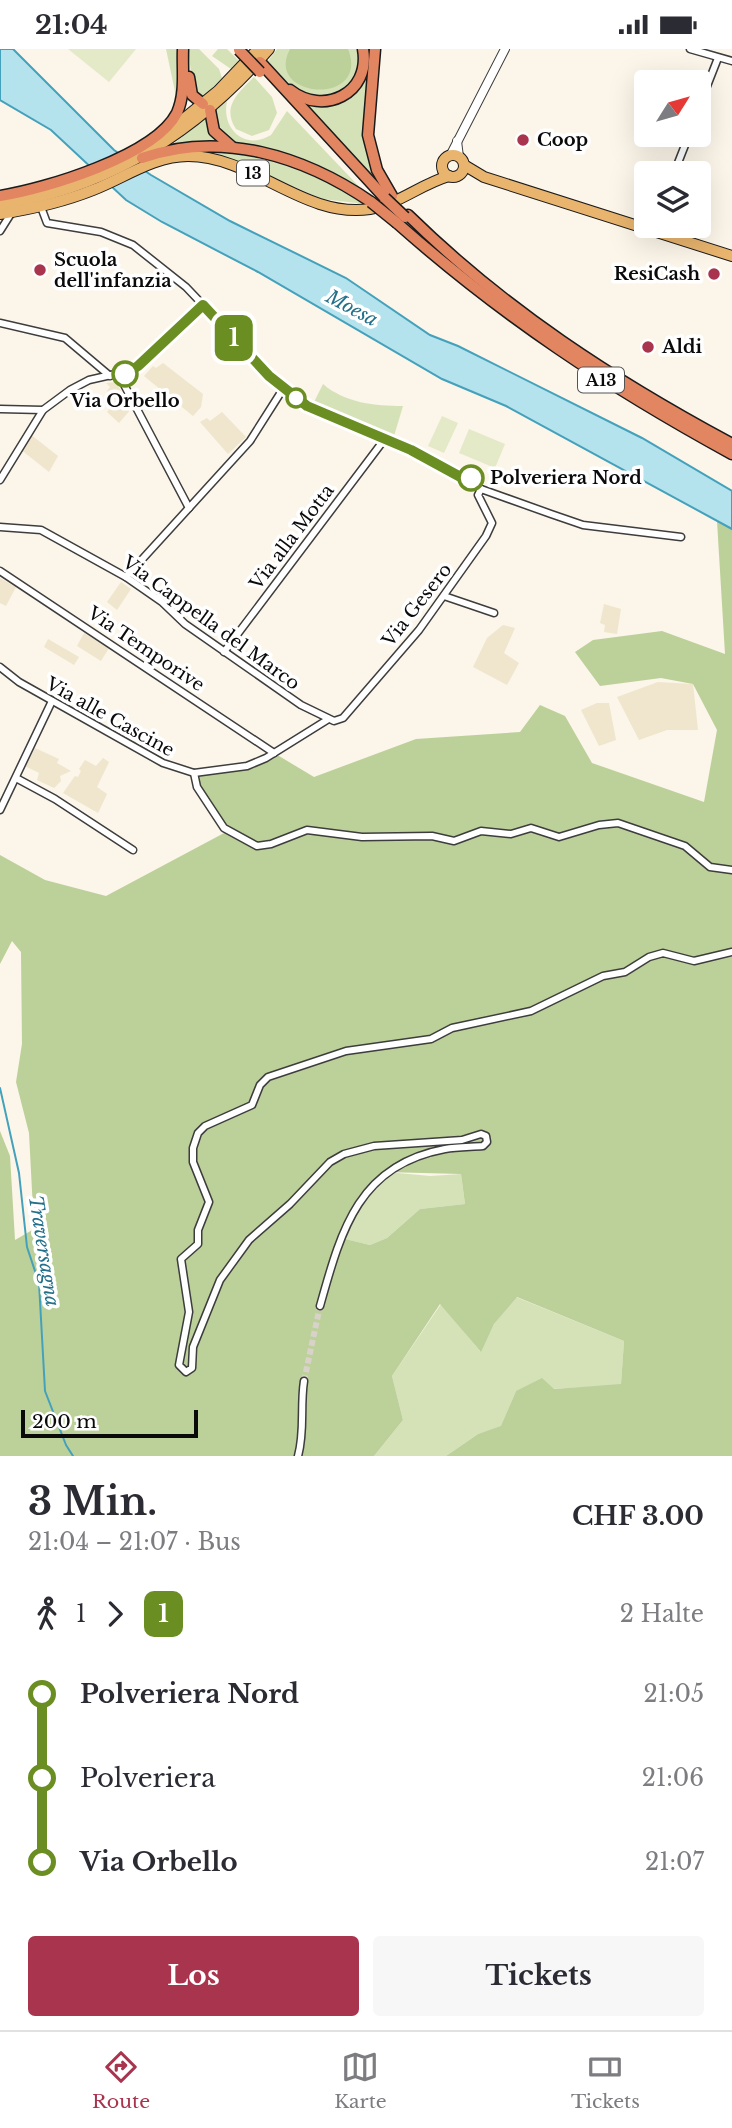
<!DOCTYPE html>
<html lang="de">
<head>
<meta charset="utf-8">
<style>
	body { margin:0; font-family:"Libre Baskerville",serif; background:#f7f7f7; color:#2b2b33; height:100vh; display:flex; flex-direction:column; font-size:26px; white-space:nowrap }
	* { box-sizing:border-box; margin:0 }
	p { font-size:23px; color:#7c7c81 }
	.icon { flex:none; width:38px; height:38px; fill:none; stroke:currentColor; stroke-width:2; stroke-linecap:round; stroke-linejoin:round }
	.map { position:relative; height:1407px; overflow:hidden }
	.details { display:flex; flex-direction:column; background:#fff; flex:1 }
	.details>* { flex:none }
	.badge { padding:0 14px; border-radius:10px; font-size:24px; line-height:46px }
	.needle { width:46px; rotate:53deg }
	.buttons { position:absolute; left:634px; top:21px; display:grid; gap:14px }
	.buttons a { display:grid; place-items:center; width:77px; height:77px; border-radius:7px; background:#fff; box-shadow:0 7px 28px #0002; font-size:35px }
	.scale { position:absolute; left:21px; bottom:18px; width:177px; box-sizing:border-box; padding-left:7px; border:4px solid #0a0a0a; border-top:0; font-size:19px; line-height:24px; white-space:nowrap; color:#0a0a0a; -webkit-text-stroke:5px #fff; paint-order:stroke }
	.map>.badge { position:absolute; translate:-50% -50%; box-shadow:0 0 0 4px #fff }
	.legs { display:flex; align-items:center; gap:10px; height:77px; padding:0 28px; font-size:23px }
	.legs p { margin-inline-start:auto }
	.summary { display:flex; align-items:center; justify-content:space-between; height:119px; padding:0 28px }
	h1 { font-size:38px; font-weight:700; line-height:52px }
	.button { display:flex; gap:14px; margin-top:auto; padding:14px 28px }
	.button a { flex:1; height:80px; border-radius:7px; background:#a8344e; color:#fff; font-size:28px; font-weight:700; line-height:80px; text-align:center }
	.button a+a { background:#f7f7f7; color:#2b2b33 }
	ul { padding:0 28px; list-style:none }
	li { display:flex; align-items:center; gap:24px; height:84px; font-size:26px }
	li i { display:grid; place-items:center; width:10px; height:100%; margin:0 9px; background:currentColor }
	li i::after { content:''; width:18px; height:18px; margin:-9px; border:5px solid; border-radius:50%; background:#fff }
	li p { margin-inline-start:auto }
	li:first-child i { background:linear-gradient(#0000 50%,currentColor 0) }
	li:last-child i { background:linear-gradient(currentColor 50%,#0000 0) }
	.status { display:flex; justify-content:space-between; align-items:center; height:49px; padding:0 35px; background:#fff; direction:ltr }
	.status svg { height:19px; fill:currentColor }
	.dock { display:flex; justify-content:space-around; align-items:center; height:98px; border-top:2px solid #e1e1e2; background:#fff; font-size:19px; color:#7c7c81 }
	.dock a { display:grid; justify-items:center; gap:4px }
	.dock .active { color:#a8344e }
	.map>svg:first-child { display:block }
</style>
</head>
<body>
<div class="status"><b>21:04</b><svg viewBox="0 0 49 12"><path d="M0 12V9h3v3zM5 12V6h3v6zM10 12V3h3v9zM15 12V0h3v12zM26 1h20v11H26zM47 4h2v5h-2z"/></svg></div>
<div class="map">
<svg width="732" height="1407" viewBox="0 0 732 1407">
	<rect width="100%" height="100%" fill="#fcf5e9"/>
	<!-- farmland -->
	<g fill="#efe6cd">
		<polygon points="163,314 203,345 201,358 193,367 144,327 153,317 156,319"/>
		<polygon points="116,333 131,360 119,374 107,363 116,351 107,342 110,338 106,334"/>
		<polygon points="222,363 246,388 228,405 200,373 207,369 210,372"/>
		<polygon points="30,385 58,407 49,423 20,400"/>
		<polygon points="0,529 16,538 6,557 0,554"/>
		<polygon points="121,533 131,540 117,561 107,553"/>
		<polygon points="604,555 621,560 617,585 604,583 605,576 600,574"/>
		<polygon points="503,576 515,579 504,604 519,614 507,636 473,618 487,589"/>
		<polygon points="84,584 109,599 101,612 77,597"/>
		<polygon points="48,590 79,608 74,616 44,598"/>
		<polygon points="658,633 693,635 698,681 667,681 639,691 617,648"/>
		<polygon points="597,654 609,654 616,691 599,697 581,661"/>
		<polygon points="35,699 59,710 57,714 71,722 60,727 61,732 54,739 37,731 39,724 25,717"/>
		<polygon points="103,709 109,713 97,738 107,745 98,764 63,744 75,727 78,728 81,722 79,720 85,711 96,717"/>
	</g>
	<!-- green -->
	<g fill="#d5e2b8">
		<polygon points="166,0 179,0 177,52"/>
		<polygon points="188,0 199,0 219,20 222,29 202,49 193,39"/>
		<polygon points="218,0 227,0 239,12 231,20 212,7"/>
		<path d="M 277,0 L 358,0 C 365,32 335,56 304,44 C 290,38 278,23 268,12 Z"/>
		<polygon points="366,0 371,0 365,60 376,131 302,52 350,46"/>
		<path d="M 254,28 L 272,48 L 277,64 L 269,81 L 252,87 L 236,80 C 221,58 239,43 254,28 Z"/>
		<path d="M 227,52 C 221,80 245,102 271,86 L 287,62 L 369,148 L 236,95 L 217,82 L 213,63 Z"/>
		<polygon points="207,68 220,94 195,93 171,97"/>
		<path d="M 189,99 C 254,104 310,119 365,155 L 322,150 L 230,110 Z"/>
		<path d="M 323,335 C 345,354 375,357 403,357 L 394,387 L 372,381 L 313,355 Z"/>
		<polygon points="387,1123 430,1127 461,1125 465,1155 420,1160 387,1189 370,1196 340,1189 354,1164"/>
		<polygon points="516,1248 624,1292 621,1336 516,1342 501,1378 478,1385 446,1407 374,1407 403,1371 392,1327 441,1255 480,1302 494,1275"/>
	</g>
	<!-- forest -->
	<g fill="#bcd099" fill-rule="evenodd">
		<path d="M 290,0 L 348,0 C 371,58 263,50 290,0 Z"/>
		<path d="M 717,472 L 732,480 L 732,1407 L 446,1407 L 478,1385 L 501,1377 L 516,1342 L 542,1329 L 554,1340 L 621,1335 L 624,1292 L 517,1248 L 494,1275 L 481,1303 L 440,1255 L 392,1327 L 403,1371 L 374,1407 L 0,1407 L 0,1082 L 10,1107 L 15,1191 L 34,1180 L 29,1084 L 16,1033 L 22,995 L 21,903 L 12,892 L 0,915 L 0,806 L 45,831 L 106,847 L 226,783 L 202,745 L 194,724 L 247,717 L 274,704 L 314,728 L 416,690 L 520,683 L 540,656 L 565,667 L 592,714 L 704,753 L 717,681 L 693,635 L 661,629 L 600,637 L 575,603 L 593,591 L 662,582 L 725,605 ZM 386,1123 L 461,1125 L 465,1155 L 420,1160 L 387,1189 L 370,1196 L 341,1189 L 380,1127 Z"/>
	</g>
	<!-- pitch -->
	<g fill="#e4eac8">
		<polygon points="68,0 136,0 109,33"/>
		<polygon points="442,367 458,374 444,404 428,397"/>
		<polygon points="469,380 505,395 495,419 459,404"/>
	</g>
	<!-- water -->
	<polygon fill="#b4e2ed" stroke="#44a1bb" stroke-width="2" points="0,0 13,0 114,101 151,126 230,172 346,229 430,286 458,297 642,389 732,442 732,480 506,357 442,330 258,223 162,173 126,151 51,81 0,51"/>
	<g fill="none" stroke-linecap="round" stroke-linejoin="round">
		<!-- stream -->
		<polyline stroke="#44a1bb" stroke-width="2" points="0,1039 19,1124 27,1198 39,1234 45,1342 66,1396 73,1407"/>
		<!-- minor-tunnel -->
		<polyline stroke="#d8d2c8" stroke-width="6" stroke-dasharray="6 3" stroke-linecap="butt" points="304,1332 320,1257"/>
		<defs>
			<g id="minor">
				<polyline points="690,0 732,12"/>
				<polyline points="698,60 718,9"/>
				<polyline points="674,124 689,86"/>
				<polyline points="41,158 47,174 101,183 133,196 186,238 283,340 318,363 411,402 481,440 551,465 583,476 681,488"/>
				<polyline points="0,182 12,163"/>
				<polyline points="0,274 65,289 110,327"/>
				<polyline points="119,326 189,459"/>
				<polyline points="0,360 43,361"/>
				<polyline points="0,431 43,361 70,341 89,331 133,321 203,255"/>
				<polyline points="0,478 41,481 126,528 162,553 185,575 301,656 334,672 343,669 419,581 486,487 492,474 478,446 481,440"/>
				<polyline points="0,522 274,704"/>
				<polyline points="126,528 250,392 283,340"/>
				<polyline points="444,547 494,564"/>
				<polyline points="224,603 384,391"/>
				<polyline points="0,618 19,633 163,714 194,724 247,717 266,709 327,671"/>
				<polyline points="194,724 197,738 224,779 257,797 271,795 307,781 362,788 432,787 454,792 481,782 511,785 531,779 559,788 599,776 618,774 685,797 710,818 732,821"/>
				<polyline points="16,729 55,750 133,801"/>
				<polyline points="0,761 52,652"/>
				<path d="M 320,1257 C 341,1182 358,1116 445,1100 C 457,1098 470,1098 483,1097 L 487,1093 L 486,1087 L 481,1085 L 462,1091 L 374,1097 L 344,1105 L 330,1113 L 290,1155 L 249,1191 L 220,1231 L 193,1298 L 192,1319 L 186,1323 L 179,1316 L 189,1263 L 181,1210 L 198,1195 L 198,1181 L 209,1153 L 193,1113 L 193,1099 L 198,1084 L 205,1077 L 252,1056 L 260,1036 L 268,1028 L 346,1002 L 431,990 L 452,979 L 531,962 L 603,927 L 625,923 L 649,908 L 663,904 L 694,912 L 732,903"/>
				<path d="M 298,1407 C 305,1382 300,1358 304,1332"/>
			</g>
			<g id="tertiary">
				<polyline points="457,92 459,108"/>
				<polyline points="450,107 505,0"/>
			</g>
			<g id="primary">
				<polyline points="159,90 218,42 258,0"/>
				<circle cx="453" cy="117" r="11"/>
				<polyline points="464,116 484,128 732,207"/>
				<path d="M 0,156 C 110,139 197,83 269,0"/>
				<path d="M 0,165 C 32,160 63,153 93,141 C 124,129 154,107 188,107 C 253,107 304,170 370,160 C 399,155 421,135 449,127"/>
			</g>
			<g id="motorway">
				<polyline points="375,0 368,86 377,121 392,147"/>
				<polyline points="260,13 385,149"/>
				<polyline points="189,28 192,46 203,55"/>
				<path d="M 290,41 C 323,67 371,45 363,0"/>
				<polyline points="210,61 214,82 231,97"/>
				<path d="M 142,109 C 221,81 304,107 371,153"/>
				<path d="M 0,147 C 45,140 155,107 177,64 C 186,43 182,22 183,0"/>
				<path d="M 408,166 C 505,261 613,331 732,395"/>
				<path d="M 397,174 C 502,267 609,338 732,405"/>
			</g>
		</defs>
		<!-- minor casing -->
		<use href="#minor" stroke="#3d3d3d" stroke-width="9"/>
		<!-- tertiary casing -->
		<use href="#tertiary" stroke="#3d3d3d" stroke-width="10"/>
		<!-- primary casing -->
		<use href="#primary" stroke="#1b1b1b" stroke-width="12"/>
		<!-- motorway casing -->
		<use href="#motorway" stroke="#1b1b1b" stroke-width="13"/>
		<!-- minor -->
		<use href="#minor" stroke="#fff" stroke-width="6"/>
		<!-- tertiary -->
		<use href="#tertiary" stroke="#fff" stroke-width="8"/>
		<!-- primary -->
		<use href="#primary" stroke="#e8b46e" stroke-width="10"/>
		<!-- motorway -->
		<use href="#motorway" stroke="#e28561" stroke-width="10"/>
		<defs>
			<g id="motorway-bridge">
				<polyline points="239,1 260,23"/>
				<polyline points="385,149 405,168"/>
				<polyline points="371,153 397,174"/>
			</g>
		</defs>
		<!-- motorway-bridge casing -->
		<use href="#motorway-bridge" stroke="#1b1b1b" stroke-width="13" stroke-linecap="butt"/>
		<!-- motorway-bridge -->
		<use href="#motorway-bridge" stroke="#e28561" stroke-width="10"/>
	</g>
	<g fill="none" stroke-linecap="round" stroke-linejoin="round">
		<defs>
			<polyline id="line-1" points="125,325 138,317 203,256 269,327 307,357 411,401 466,431 471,429"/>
		</defs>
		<!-- line-1 casing -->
		<use href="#line-1" stroke="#fff" stroke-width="16"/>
		<!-- line-1 -->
		<use href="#line-1" stroke="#6b8e23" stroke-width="10"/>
	</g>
	<!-- markers -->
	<g fill="#a8344e" stroke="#fff" stroke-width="2.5">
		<circle cx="523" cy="91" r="7"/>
		<circle cx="40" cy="221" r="7"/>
		<circle cx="714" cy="225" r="7"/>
		<circle cx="648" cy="298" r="7"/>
	</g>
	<g fill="#fff" stroke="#6b8e23" stroke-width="3.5">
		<circle cx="125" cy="325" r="12"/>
		<circle cx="296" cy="349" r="9"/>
		<circle cx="471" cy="429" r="12"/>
	</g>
	<g text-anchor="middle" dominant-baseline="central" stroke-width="7" stroke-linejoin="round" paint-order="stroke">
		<!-- shield labels -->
		<g fill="#fff" stroke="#545454" stroke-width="2">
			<rect x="237" y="111.5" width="32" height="25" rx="5"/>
			<rect x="578" y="318.5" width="46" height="25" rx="5"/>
		</g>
		<g font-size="16" font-weight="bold" fill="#0a0a0a">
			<text x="253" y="124">13</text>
			<text x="601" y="331">A13</text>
		</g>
		<!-- poi labels -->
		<g font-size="18" font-weight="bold" fill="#0a0a0a" stroke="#fff" text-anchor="start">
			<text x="537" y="91">Coop</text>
			<text x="54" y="211">Scuola<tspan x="54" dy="21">dell'infanzia</tspan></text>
			<text x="700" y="225" text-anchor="end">ResiCash</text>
			<text x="662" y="298">Aldi</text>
		</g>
		<!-- stop labels -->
		<g font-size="18" font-weight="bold" fill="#0a0a0a" stroke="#fff">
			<text x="125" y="352">Via Orbello</text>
			<text x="490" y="429" text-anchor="start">Polveriera Nord</text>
		</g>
		<!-- street labels -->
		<g font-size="18" fill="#0a0a0a" stroke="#fff">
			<text transform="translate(292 488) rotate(-53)">Via alla Motta</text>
			<text transform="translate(417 556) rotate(-52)">Via Gesero</text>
			<text transform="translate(211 574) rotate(36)">Via Cappella del Marco</text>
			<text transform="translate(146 600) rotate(34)">Via Temporive</text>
			<text transform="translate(110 668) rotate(29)">Via alle Cascine</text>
		</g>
		<!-- water labels -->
		<g font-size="19" font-style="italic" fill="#24708b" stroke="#fff">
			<text transform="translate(352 259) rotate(28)">Moesa</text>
			<text transform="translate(44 1202) rotate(81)">Traversagna</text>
		</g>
	</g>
</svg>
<div class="buttons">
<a><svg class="needle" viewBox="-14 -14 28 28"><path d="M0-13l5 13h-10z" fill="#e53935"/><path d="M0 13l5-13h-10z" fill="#7c7c81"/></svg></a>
<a><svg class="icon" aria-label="layers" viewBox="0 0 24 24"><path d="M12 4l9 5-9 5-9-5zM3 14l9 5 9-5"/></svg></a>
</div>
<div class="scale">200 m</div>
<b class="badge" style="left:234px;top:289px;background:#6b8e23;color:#fff">1</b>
</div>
<section class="details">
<div class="summary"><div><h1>3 Min.</h1><p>21:04 – 21:07 · Bus</p></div><b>CHF 3.00</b></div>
<div class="legs"><svg class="icon" aria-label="walk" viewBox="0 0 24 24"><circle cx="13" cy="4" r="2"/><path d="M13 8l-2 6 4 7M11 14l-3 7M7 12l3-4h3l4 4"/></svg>1<svg class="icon" aria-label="forward" viewBox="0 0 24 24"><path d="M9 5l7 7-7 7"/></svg><b class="badge" style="background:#6b8e23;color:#fff">1</b><p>2 Halte</p></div>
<ul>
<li><i style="color:#6b8e23"></i><b>Polveriera Nord</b><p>21:05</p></li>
<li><i style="color:#6b8e23"></i><span>Polveriera</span><p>21:06</p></li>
<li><i style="color:#6b8e23"></i><b>Via Orbello</b><p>21:07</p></li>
</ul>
<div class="button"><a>Los</a><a>Tickets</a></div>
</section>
<nav class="dock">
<a class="active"><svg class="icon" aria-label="directions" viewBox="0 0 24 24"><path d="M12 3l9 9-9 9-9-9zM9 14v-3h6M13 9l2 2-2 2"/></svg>Route</a>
<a><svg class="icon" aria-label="map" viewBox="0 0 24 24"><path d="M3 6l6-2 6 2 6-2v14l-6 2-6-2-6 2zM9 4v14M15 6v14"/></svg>Karte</a>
<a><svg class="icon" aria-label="tickets" viewBox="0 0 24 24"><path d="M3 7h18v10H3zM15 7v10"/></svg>Tickets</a>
</nav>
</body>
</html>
